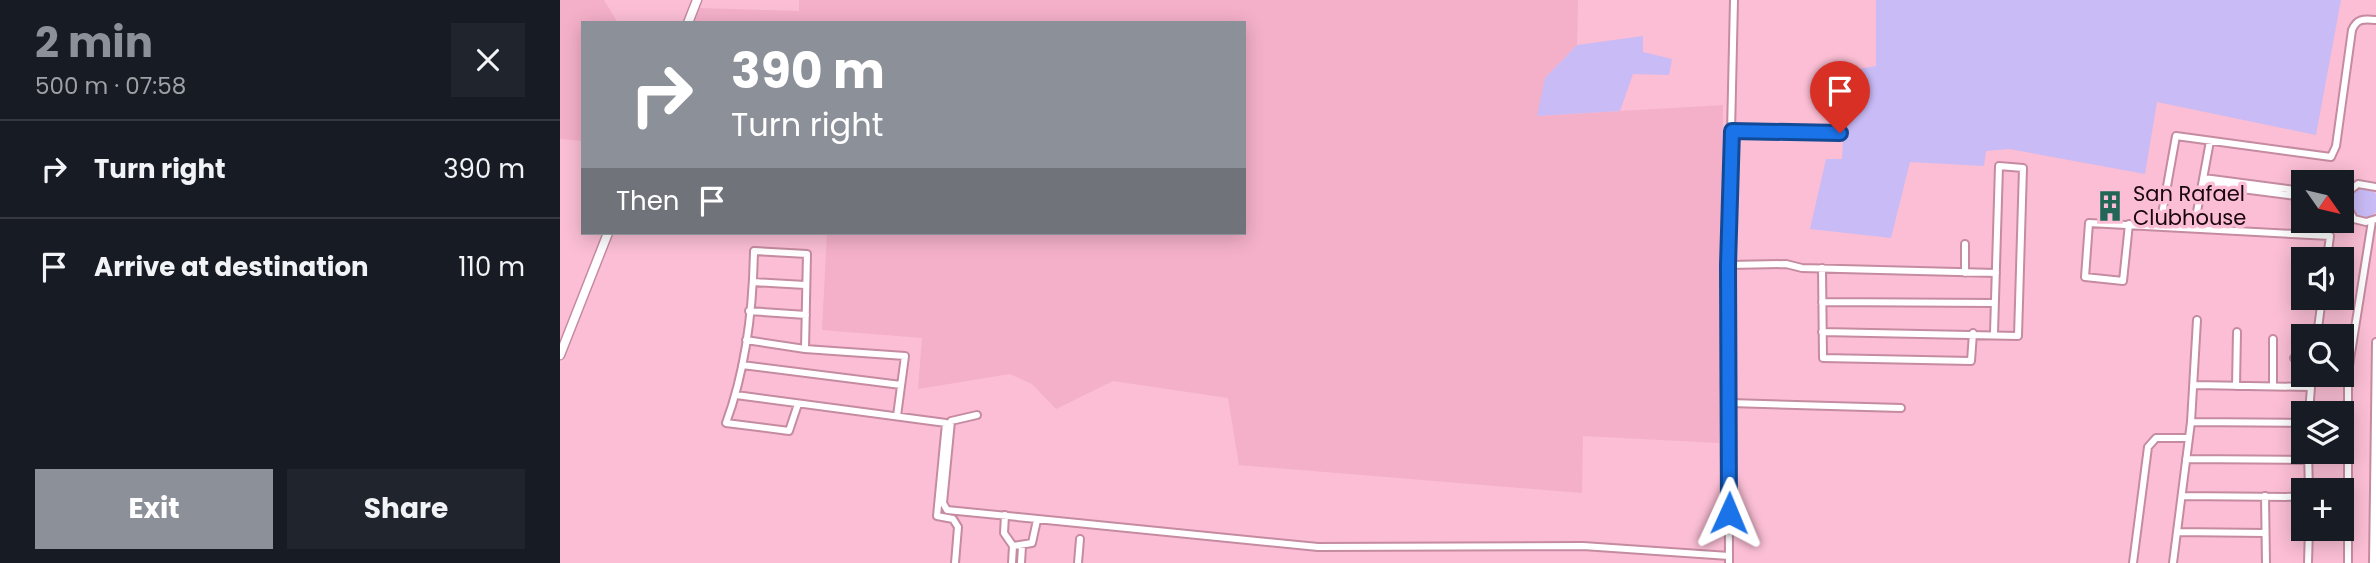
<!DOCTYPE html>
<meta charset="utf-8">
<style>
:root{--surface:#171b24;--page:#20242c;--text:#f1f3f6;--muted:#9ea1a6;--line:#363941;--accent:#8c9099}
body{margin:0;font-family:Poppins,sans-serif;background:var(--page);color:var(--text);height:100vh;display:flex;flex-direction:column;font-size:26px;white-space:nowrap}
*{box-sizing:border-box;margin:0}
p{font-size:23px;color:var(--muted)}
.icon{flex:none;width:38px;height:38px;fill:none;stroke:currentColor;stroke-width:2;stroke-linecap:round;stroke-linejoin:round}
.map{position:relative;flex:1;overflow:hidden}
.sheet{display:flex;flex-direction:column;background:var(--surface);width:560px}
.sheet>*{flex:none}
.top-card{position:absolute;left:21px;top:21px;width:665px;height:214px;border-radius:0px;box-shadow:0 4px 18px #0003;background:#8c9099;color:#fff;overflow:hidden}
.needle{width:46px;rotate:124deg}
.fabs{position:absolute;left:1731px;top:170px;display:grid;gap:14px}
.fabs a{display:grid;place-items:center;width:63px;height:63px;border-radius:0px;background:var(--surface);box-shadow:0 4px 18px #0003;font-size:35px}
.pin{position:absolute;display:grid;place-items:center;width:60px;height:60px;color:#fff;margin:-72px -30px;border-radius:50% 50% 50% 0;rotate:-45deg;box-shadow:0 0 7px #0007}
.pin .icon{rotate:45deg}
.me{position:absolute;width:77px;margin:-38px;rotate:1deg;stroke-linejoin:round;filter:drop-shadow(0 0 5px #0008)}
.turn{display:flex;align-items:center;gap:24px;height:147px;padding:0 35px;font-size:32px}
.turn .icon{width:91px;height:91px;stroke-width:2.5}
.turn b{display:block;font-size:49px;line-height:60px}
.then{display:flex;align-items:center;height:66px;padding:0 35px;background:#0003;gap:14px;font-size:26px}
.round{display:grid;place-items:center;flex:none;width:74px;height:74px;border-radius:0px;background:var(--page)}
.head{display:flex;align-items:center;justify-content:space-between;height:119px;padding:0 35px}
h1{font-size:42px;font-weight:700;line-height:52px;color:var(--accent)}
.primary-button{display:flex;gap:14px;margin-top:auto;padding:14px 35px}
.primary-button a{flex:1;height:80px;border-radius:0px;background:var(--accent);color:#fff;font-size:28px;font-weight:700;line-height:80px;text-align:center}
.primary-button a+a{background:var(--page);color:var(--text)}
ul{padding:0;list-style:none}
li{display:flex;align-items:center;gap:21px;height:98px;padding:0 35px;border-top:2px solid var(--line)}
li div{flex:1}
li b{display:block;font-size:26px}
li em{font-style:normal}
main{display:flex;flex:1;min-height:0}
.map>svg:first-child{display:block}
.built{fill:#f4b0c9}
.green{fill:#c9bbf6}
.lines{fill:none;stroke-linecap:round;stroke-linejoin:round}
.street-casing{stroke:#c58ba0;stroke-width:10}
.secondary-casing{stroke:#c58ba0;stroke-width:11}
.street{stroke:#fff;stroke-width:6}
.secondary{stroke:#fff;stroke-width:8}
.route-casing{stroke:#114b97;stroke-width:18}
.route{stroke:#1a73e8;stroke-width:12}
.labels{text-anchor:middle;stroke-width:7;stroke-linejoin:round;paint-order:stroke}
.poi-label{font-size:21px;fill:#19060e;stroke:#fbbed4;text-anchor:start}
</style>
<main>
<section class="sheet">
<div class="head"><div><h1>2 min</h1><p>500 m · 07:58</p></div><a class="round"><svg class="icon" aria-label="close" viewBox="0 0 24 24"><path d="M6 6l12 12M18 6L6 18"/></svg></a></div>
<ul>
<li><svg class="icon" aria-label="right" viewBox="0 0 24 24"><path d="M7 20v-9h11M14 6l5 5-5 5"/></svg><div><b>Turn right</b></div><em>390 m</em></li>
<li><svg class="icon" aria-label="arrive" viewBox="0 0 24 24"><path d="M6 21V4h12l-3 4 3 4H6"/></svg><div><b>Arrive at destination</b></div><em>110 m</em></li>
</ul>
<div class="primary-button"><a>Exit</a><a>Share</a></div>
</section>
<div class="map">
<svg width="1816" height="563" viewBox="0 0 1816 563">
<rect width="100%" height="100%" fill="#fbbed4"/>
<path class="built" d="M0,0H44L58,23H23V141L0,139Z
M239,0H1018L1017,45L985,78L978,116L1163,105L1159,443L1023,436L1022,493L679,465L668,398L553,381L496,409L472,384L450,374L358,389L362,338L262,330L267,233H684V23H134L140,8L239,11Z"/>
<path class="green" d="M1316,0H1781L1756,135L1597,102L1585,174L1449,149L1426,151L1424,166L1350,162L1331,238L1250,229L1266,159H1282L1287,71L1316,66Z
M1083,36V52L1112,59L1109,75L1073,74L1060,111L977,116L985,78L1017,45Z
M1789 203a15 15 0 1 1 30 0a15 15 0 1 1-30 0Z"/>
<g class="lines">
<defs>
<path id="street" d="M1172,131L1280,133
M1644,178L1743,191
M1643,184L1743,197
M1816,187L1798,184L1789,191L1785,203L1794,219L1806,222L1816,219
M1569,224L1563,281L1525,277L1529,223L1770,236L1767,259
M1600,225L1616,136L1771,157L1776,146L1792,30C1797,18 1804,19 1816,20
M1634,228L1650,141
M1405,244V273
M1168,265L1226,264L1242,268L1436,273
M1262,268L1263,358L1411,361L1413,333
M193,282L245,285
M1262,302L1434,303
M189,311L246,315
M1262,332L1458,336L1463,168L1439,166L1434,333
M1757,336L1762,298
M186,340L245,349L345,356L337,416
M1734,358L1743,361
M182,365L341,385
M1635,385L1749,387
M1676,386L1677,332
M1713,386V339
M176,395L386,423L377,516L393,519L398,527L395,563
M1170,403L1341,408
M238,404L229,431L166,423C186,369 193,308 194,251L247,254L245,349
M1749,413L1752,374
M417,415L391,421L383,503L387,510L758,547L1023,546L1169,556
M1631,422L1743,423
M1748,452L1749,490
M1626,459L1748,460
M1622,496L1743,497
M1705,496L1706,563
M445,515L444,533L453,546L472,543L477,520
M1617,532L1705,533
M452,563L453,546
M461,563L462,546
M518,563L520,539
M1169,563L1168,265L1174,0
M1573,563L1588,447L1596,438H1629
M1613,563L1631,422L1637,320
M1748,563L1749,528
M1788,563V372L1812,221
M1813,563L1816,342"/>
<path id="secondary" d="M128,23L137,0
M0,355L48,233"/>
</defs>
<use href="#street" class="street-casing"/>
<use href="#secondary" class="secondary-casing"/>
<use href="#street" class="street"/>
<use href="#secondary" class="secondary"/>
</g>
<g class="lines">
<defs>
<path id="route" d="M1169,513L1168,265L1172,131L1280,133"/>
</defs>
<use href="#route" class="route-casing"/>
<use href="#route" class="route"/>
</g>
<defs>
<symbol id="building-bare" viewBox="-9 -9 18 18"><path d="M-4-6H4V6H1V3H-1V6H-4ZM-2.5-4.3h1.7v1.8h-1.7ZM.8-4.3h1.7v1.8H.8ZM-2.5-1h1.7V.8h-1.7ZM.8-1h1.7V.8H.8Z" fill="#226657" stroke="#fbbed4" stroke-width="2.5" paint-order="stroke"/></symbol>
</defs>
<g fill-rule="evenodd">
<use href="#building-bare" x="1528" y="184" width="44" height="44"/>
</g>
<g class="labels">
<g class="poi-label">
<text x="1573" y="201">San Rafael<tspan x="1573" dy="24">Clubhouse</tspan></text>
</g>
</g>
</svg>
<div class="fabs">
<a><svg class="needle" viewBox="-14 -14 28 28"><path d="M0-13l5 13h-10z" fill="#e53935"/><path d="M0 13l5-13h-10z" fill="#9ea1a6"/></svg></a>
<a><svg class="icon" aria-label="sound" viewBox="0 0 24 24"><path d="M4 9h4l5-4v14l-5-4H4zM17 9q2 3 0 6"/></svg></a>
<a><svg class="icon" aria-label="search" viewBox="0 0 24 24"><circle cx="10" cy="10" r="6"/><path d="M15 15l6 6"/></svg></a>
<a><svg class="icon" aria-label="layers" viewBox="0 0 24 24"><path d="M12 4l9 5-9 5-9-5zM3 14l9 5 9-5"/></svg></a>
<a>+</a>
</div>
<div class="pin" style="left:1280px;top:133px;background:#d93025"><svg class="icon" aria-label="arrive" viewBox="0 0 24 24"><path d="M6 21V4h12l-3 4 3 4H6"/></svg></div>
<svg class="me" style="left:1169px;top:513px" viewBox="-20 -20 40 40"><path d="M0-17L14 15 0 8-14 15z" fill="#1a73e8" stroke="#fff" stroke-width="4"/></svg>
<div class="top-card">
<div class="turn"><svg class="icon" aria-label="right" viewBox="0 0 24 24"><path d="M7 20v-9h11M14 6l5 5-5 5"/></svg><div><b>390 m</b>Turn right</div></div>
<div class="then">Then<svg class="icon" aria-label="arrive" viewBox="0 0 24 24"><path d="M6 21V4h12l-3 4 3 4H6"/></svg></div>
</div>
</div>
</main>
